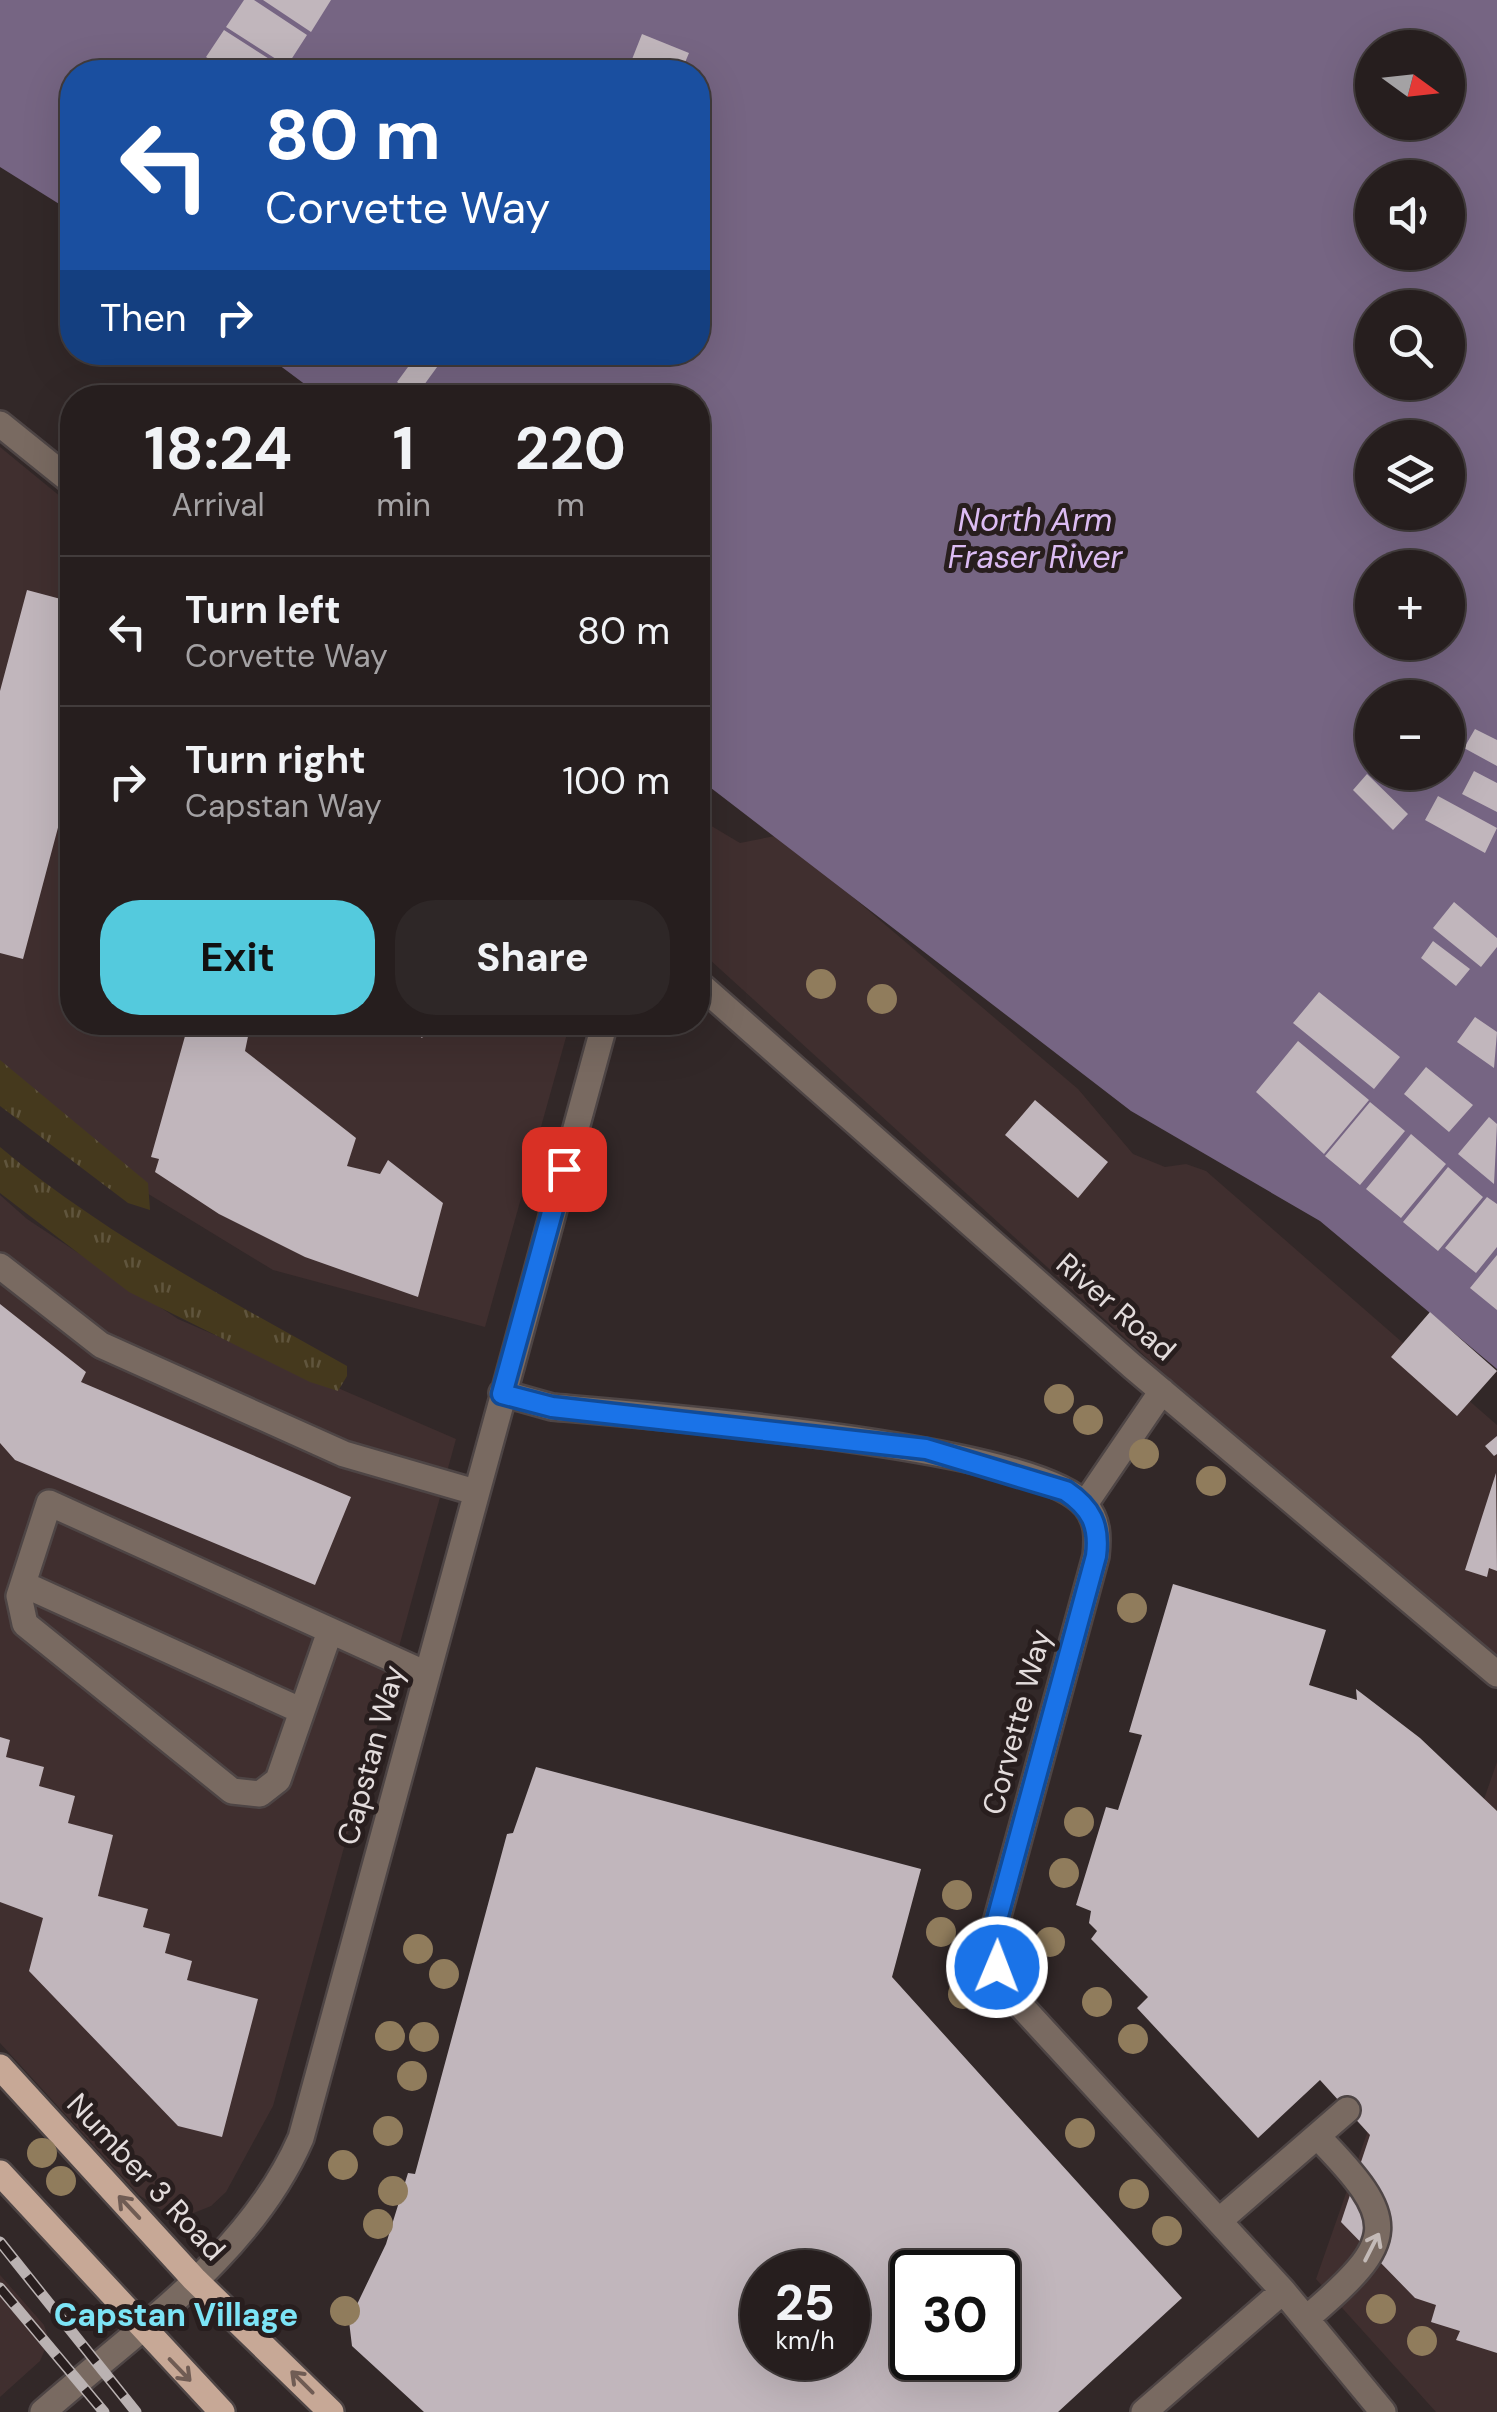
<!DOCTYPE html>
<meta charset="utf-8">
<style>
:root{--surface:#261e1e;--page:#2e2727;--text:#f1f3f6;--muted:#a4a2a4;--line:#423c3c;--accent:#54cadd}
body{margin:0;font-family:"DM Sans",sans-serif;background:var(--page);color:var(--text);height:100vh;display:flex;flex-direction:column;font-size:38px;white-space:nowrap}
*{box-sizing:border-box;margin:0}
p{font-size:32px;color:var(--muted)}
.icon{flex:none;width:55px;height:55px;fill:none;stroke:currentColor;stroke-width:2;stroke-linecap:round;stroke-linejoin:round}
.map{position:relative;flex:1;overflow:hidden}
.sheet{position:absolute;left:60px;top:385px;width:650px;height:650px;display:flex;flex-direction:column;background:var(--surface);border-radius:40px;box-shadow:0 10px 40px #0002,0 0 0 2px var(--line)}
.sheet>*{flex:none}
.hud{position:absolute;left:60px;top:60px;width:650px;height:305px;border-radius:40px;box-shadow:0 10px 40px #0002,0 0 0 2px var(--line);background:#1a4fa0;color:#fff;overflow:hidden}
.needle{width:65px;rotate:105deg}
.buttons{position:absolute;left:1355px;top:30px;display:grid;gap:20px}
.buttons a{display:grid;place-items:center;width:110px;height:110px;border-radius:50%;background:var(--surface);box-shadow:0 10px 40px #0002,0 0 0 2px var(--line);font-size:50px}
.speed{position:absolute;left:740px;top:2250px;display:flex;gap:20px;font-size:50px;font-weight:700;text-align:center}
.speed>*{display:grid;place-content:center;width:130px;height:130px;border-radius:50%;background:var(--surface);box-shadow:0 10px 40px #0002,0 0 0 2px var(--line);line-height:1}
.speed small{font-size:25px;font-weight:400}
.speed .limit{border:5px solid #111;border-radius:15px;background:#fff;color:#111}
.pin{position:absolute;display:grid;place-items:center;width:85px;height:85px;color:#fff;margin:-42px;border-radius:20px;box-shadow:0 5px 15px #0006}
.me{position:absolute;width:110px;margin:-55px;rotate:1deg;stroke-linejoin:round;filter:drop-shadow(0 0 8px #0008)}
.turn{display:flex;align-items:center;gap:35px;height:210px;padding:0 40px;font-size:45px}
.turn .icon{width:130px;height:130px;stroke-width:2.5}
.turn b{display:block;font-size:70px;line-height:85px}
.then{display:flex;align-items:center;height:95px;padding:0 40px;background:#0003;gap:20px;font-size:38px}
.eta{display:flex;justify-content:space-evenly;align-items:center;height:170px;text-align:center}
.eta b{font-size:60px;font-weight:700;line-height:70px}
.action{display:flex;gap:20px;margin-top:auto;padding:20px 40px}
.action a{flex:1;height:115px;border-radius:40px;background:var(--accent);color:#111;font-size:40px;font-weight:700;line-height:115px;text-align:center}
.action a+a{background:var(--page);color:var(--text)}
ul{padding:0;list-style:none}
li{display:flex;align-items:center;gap:30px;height:150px;padding:0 40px;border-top:2px solid var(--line)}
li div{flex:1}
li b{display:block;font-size:38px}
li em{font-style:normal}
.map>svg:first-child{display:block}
.built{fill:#402f2f}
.grass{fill:url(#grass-tufts)}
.water{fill:#766583;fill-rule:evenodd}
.building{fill:#c1b6bc;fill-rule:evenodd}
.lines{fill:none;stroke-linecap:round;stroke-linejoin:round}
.minor-casing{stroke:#4e4545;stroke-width:30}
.major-casing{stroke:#4e4545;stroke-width:30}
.minor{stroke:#796a61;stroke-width:25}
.major{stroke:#c7a896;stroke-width:25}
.rail-casing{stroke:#bab2b2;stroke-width:11}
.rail{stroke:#281e1e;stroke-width:8;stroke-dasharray:22;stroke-linecap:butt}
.tree{fill:#907c5c}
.oneway{stroke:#705c54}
.oneway2{stroke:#c3bab7}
.route-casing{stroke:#114b97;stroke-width:25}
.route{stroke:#1a73e8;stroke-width:18}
.labels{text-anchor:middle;stroke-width:10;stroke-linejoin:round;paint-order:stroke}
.street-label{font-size:30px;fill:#e3dcdc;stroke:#281e1e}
.water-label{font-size:32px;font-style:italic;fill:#dcbcf3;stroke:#281e1e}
.neighbourhood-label{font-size:32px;font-weight:bold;fill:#7ce4f6;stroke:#281e1e}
</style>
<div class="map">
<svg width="1497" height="2412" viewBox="0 0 1497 2412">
<defs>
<pattern id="grass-tufts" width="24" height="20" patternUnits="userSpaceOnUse" patternTransform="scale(2.5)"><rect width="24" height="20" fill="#45391d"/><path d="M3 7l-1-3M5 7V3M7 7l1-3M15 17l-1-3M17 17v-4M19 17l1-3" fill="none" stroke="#60553d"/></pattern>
</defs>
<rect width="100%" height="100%" fill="#322828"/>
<path class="built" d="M0,447L72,506V1022L570,1023L485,1327L273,1270L96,1162L0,1073Z
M698,818L740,843L780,835L1078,1089L1133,1154L1165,1167L1186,1164L1206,1171L1497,1425V1657L1169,1378L698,949Z
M0,1195L27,1219L178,1319L456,1439L273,2106L226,2192L211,2206L186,2216L166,2213L139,2195L0,2043Z
M1497,1762V2412H1436L1316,2279Z
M0,2275L44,2325L49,2340L40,2361L0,2397Z"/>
<path class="grass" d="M0,1060L148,1183L150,1210L128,1203L0,1106Z
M0,1147C105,1235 228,1299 347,1366V1376L338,1391L310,1382L129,1292L0,1193Z"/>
<path class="water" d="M0,0H1497V1369L1320,1221L1131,1111L698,778V398L322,397L263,353L698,352V72H72V212L0,167ZM1372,48H1448V122H1372ZM1372,178H1448V252H1372ZM1372,308H1448V382H1372ZM1372,438H1448V512H1372ZM1372,568H1448V642H1372ZM1372,698H1448V772H1372Z"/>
<path class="building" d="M244,0H254L307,35L287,66L226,27Z
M263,0H331L311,32Z
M224,30L285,69L283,72H229L206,57Z
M642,34L689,53L681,72H627Z
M419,352H448L416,396L397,382Z
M27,590L72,602V775L23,959L0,953V691Z
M1475,729L1497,740V766L1464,748Z
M1474,771L1497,783V812L1462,794Z
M1367,774L1408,814L1393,830L1353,790Z
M1438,796L1497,828L1485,853L1425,820Z
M1454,902L1497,938V947L1481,967L1433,928Z
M1433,941L1470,969L1456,986L1421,958Z
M1319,992L1400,1057L1374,1089L1293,1023Z
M1475,1017L1497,1032L1494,1068L1457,1042Z
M189,1022H251L245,1051L356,1138L347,1166L380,1174L388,1160L443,1203L418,1297L305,1257L219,1214L155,1172L159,1159L151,1157Z
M402,1022H434L422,1038Z
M1298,1041L1369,1100L1324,1154L1256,1092Z
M1426,1067L1473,1105L1449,1132L1404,1094Z
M1035,1100L1108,1162L1078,1198L1005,1135Z
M1370,1102L1405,1131L1360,1185L1325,1156Z
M1489,1117L1497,1124L1494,1184L1458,1154Z
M1411,1134L1446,1164L1401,1218L1366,1189Z
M1448,1167L1483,1197L1438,1251L1403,1222Z
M1487,1197L1497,1204V1247L1476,1273L1445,1248Z
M1497,1255V1310L1470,1288Z
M0,1304L86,1372L81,1382L351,1497L315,1585L15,1460L0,1443Z
M1430,1312L1497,1371L1457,1416L1391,1357Z
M1497,1436V1454L1494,1456L1485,1446Z
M1496,1473L1497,1571L1489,1568L1487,1577L1465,1570Z
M1173,1584L1326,1630L1309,1685L1357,1700L1356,1689L1420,1738L1497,1811V2353L1456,2340L1460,2331L1431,2322L1436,2305L1415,2298L1341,2222L1370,2135L1320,2080L1258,2138L1137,2008L1148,1997L1091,1939L1097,1931L1089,1923L1091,1911L1076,1905L1106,1807L1118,1810L1142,1735L1129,1732Z
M0,1737L10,1740L6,1757L44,1767L39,1786L75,1796L68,1823L113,1835L98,1896L148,1909L143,1927L170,1934L165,1953L192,1961L187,1980L258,1999L222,2137L178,2126L29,1971L43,1918L0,1902Z
M536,1767L921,1869L892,1977L1182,2298L1058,2412H424L352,2346L349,2321L386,2244L408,2173L415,2174L507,1834L513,1833ZM762,2272H848V2358H762ZM912,2272H998V2358H912Z"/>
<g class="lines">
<defs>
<path id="minor" d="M0,424L72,482
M698,983L1132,1366L1497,1674
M0,1266L101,1345L344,1454L475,1492
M502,1393L552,1407C643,1415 1036,1445 1086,1506C1098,1521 1098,1537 1096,1556L996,1923L997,1967L1012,1996L1283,2291L1383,2412
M1085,1504L1162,1391
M23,1584L302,1711
M330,1631L278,1780L260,1794L232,1791L25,1624L19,1596L49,1503L426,1674
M1219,2221L1347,2110
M1307,2318C1399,2240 1400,2221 1317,2136
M43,2412C136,2330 250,2255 301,2138L605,1022
M1144,2412L1283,2291"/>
<path id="major" d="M0,2067L194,2279L331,2412
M0,2173L222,2412"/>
</defs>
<use href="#minor" class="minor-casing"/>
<use href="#major" class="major-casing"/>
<use href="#minor" class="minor"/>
<use href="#major" class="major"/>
<defs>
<path id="rail" d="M0,2242L136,2412
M0,2288L104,2412"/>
</defs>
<use href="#rail" class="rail-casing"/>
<use href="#rail" class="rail"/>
</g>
<g class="tree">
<circle cx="821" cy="984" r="15"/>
<circle cx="882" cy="999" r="15"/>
<circle cx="1059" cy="1399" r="15"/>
<circle cx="1088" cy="1420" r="15"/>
<circle cx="1144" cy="1454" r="15"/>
<circle cx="1211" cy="1481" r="15"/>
<circle cx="1132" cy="1608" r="15"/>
<circle cx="1079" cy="1822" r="15"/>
<circle cx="1064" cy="1873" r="15"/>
<circle cx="957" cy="1895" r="15"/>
<circle cx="941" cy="1932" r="15"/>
<circle cx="1050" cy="1942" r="15"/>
<circle cx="418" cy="1949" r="15"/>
<circle cx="444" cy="1974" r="15"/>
<circle cx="963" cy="1994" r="15"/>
<circle cx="1097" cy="2002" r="15"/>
<circle cx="390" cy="2036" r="15"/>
<circle cx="424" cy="2037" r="15"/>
<circle cx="1133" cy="2039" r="15"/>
<circle cx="412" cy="2076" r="15"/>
<circle cx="388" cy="2131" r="15"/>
<circle cx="1080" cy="2133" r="15"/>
<circle cx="42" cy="2153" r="15"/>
<circle cx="343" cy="2165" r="15"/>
<circle cx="61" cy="2181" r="15"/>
<circle cx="393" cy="2191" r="15"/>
<circle cx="1134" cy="2194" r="15"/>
<circle cx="378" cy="2224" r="15"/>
<circle cx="1167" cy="2231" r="15"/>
<circle cx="1381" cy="2309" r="15"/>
<circle cx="345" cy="2311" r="15"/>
<circle cx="1422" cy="2341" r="15"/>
</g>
<defs><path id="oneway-shaft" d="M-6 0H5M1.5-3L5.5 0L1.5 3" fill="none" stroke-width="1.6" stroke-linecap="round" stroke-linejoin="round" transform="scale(2.5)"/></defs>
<g class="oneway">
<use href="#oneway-shaft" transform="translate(129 2207) rotate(-133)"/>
<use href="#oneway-shaft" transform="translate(180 2370) rotate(46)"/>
<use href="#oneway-shaft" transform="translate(302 2382) rotate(-135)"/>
</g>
<use class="oneway2" href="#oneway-shaft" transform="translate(1372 2247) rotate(-63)"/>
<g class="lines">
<defs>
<path id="route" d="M564,1169L502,1394L552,1407L926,1449L1066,1491C1091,1508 1100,1525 1096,1556L996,1923L997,1967"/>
</defs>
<use href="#route" class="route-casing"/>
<use href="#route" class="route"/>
</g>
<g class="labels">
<g class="street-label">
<text transform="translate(1116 1307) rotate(41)" y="10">River Road</text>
<text transform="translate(1017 1722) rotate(-75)" y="10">Corvette Way</text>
<text transform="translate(371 1755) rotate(-75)" y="10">Capstan Way</text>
<text transform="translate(146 2177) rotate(47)" y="10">Number 3 Road</text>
</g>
<g class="water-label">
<text x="1035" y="531">North Arm<tspan x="1035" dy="37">Fraser River</tspan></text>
</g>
<g class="neighbourhood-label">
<text x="176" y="2326">Capstan Village</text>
</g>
</g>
</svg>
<div class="buttons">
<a><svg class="needle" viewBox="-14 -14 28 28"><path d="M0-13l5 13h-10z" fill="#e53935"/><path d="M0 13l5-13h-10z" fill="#a4a2a4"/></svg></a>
<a><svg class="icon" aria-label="sound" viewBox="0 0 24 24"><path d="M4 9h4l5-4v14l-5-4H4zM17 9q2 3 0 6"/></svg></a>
<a><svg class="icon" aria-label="search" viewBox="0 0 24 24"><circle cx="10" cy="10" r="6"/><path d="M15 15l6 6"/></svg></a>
<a><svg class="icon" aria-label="layers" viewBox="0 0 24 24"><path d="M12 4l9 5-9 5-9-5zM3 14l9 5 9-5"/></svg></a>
<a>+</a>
<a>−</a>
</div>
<div class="speed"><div>25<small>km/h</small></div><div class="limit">30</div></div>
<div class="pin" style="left:564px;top:1169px;background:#d93025"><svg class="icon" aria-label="arrive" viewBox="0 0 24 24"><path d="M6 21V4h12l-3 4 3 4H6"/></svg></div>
<svg class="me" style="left:997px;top:1967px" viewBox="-20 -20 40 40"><circle r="17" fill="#1a73e8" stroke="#fff" stroke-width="3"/><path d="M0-11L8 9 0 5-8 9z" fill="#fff"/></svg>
<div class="hud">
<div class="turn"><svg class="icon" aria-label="left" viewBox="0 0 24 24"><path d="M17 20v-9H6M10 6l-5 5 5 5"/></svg><div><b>80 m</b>Corvette Way</div></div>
<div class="then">Then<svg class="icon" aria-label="right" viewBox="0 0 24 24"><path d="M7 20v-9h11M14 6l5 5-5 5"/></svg></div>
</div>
<section class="sheet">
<div class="eta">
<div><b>18:24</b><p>Arrival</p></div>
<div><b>1</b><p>min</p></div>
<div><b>220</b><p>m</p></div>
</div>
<ul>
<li><svg class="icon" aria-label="left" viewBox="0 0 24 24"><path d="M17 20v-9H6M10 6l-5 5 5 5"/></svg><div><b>Turn left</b><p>Corvette Way</p></div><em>80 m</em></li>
<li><svg class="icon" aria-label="right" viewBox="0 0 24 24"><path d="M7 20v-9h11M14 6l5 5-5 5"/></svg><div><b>Turn right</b><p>Capstan Way</p></div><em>100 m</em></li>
</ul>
<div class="action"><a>Exit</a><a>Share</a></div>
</section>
</div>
